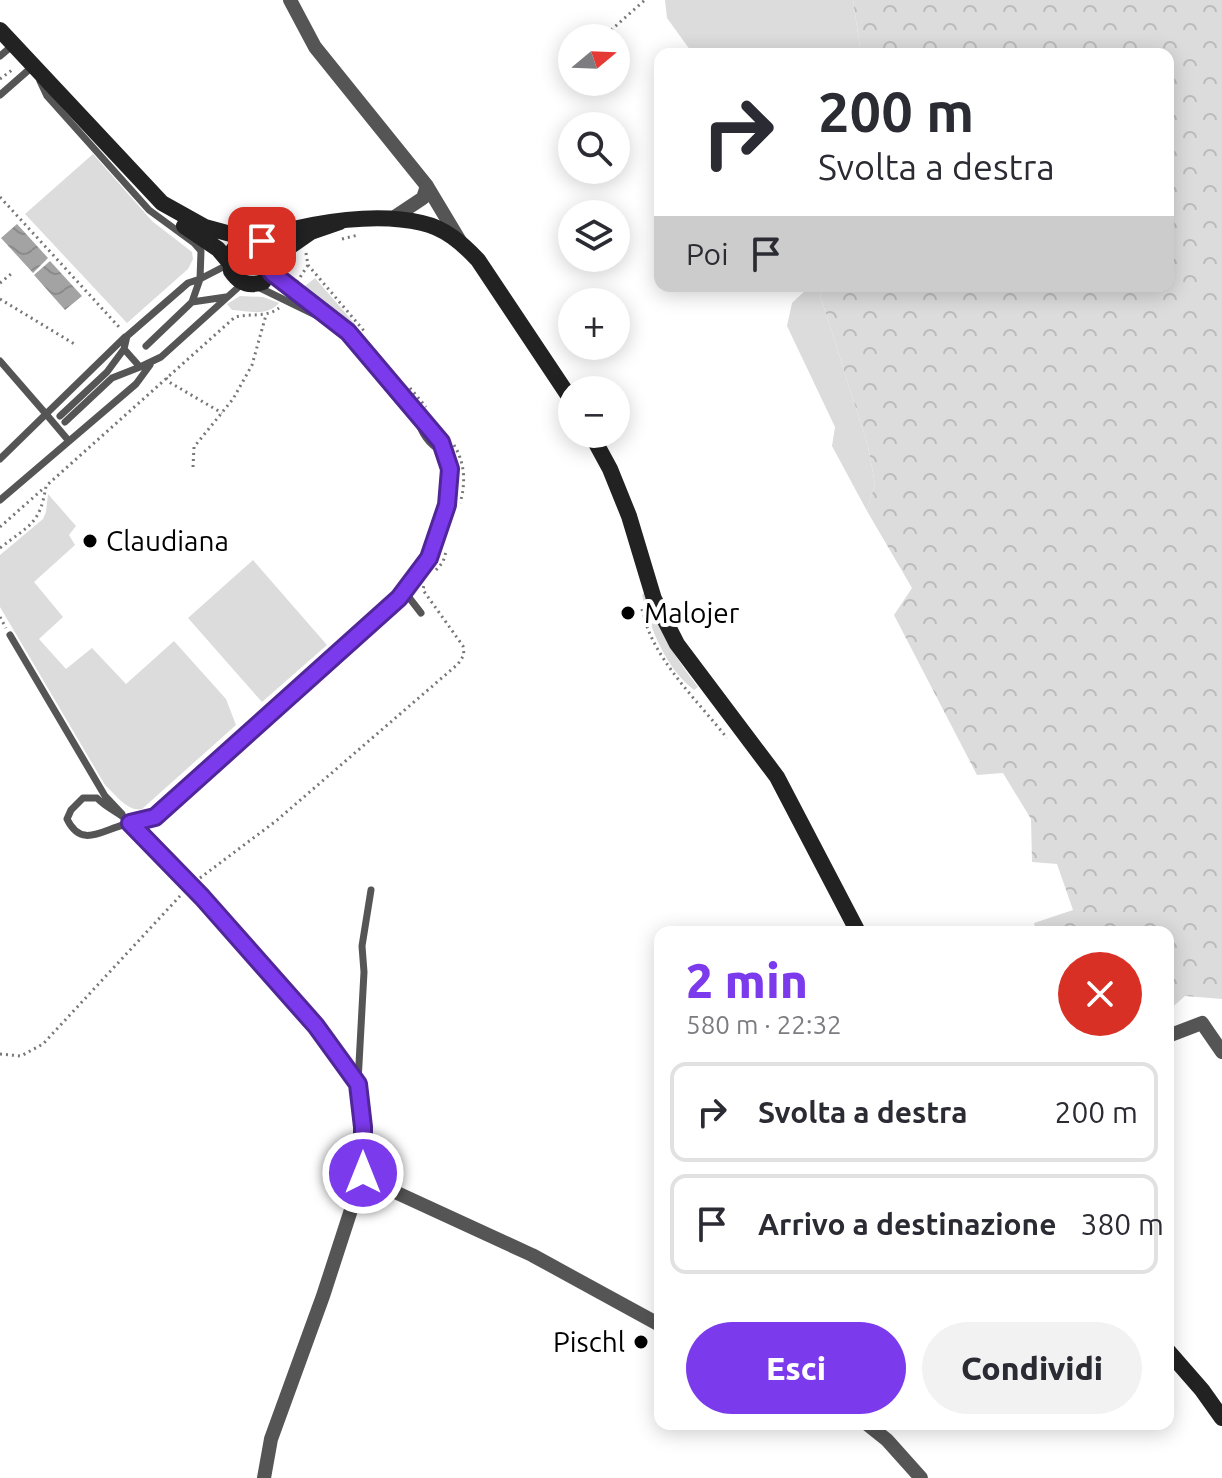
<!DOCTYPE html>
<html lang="it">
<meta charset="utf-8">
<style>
:root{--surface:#fff;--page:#f2f2f3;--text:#2b2b33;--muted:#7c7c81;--line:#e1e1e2;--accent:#7c3aed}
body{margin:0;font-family:Ubuntu,sans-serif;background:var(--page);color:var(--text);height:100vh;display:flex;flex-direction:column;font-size:30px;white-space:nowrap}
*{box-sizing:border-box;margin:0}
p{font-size:26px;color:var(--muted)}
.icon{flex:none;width:44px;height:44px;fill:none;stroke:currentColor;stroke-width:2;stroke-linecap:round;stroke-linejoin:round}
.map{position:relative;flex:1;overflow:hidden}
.details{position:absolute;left:654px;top:926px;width:520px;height:504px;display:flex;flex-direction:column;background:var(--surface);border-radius:16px;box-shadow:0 4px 20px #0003}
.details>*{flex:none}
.guide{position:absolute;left:654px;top:48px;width:520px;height:244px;border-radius:16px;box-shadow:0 4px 20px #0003;background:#fff;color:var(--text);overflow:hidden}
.needle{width:52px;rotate:71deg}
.fabs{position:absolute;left:558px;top:24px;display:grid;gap:16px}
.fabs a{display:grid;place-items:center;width:72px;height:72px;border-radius:50%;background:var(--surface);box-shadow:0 4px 20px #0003;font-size:40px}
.pin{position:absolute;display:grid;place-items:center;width:68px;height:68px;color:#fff;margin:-34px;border-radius:16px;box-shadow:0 4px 12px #0006}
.me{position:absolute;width:88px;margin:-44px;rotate:0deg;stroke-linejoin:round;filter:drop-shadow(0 0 6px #0008)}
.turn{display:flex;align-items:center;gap:28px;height:168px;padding:0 32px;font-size:36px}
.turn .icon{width:104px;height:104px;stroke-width:2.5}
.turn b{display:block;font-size:56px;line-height:68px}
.then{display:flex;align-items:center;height:76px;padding:0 32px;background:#0003;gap:16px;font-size:30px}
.round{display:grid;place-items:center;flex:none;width:84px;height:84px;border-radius:42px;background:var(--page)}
.headline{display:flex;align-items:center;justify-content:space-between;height:136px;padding:0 32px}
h1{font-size:48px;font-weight:800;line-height:60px;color:var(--accent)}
.cta{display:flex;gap:16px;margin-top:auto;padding:16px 32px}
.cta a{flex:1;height:92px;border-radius:48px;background:var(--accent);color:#fff;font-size:32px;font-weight:800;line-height:92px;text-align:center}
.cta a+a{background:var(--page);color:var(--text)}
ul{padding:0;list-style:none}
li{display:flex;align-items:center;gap:24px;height:100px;margin:0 16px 12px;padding:0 16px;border:4px solid var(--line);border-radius:16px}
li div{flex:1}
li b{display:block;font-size:30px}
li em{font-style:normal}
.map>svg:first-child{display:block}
.grass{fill:#dcdcdc}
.forest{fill:url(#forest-crowns)}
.water{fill:url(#water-waves)}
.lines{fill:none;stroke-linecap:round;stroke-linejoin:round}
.path{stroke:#777;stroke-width:3;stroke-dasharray:2 4;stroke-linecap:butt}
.service{stroke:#555;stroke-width:7}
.minor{stroke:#555;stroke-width:14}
.secondary{stroke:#222;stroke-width:16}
.route-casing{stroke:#51269a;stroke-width:20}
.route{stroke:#7c3aed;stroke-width:14}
.poi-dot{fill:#000;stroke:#fff;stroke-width:3}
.labels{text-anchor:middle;stroke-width:8;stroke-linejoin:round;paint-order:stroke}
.poi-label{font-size:28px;fill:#000;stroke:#fff;text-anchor:start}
</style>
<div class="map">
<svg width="1222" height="1478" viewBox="0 0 1222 1478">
<defs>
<pattern id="forest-crowns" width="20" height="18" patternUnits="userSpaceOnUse" patternTransform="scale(2)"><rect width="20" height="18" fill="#dcdcdc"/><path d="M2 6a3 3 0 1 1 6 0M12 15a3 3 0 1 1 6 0" fill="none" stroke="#bbb"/></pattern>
<pattern id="water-waves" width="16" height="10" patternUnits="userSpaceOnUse" patternTransform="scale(2)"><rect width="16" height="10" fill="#a3a3a3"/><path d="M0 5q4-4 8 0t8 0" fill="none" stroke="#8b8b8b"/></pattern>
</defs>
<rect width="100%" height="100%" fill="#fff"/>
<path class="grass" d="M665,0H853L861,54H693L667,18Z
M93,154L152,221L192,252L193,259L188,269L127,323L25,214Z
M236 261a16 16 0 1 1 32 0a16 16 0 1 1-32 0Z
M315,278L355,324L352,326L301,289Z
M810,286H827L820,295L868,446L875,484L867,511L832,446L835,427L787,326L792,303Z
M240,296L263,297L279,303C267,317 248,311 232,310L227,304Z
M48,494L76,526L69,535L75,545L34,582L63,617L39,639L66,669L92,648L126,684L174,641L226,699L236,725L142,809C127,812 115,794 105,785L0,607V555L43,519L46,512Z
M253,560L327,645L262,702L188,618Z
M646,591C656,628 675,657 698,687L694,690C665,667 651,630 642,595Z"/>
<path class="forest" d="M853,0H1222V999L1185,996L1168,1011V932H1037L1034,923L1073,910L1057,864L1032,862L1031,819L1003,773L977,775L894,615L912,588L867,511L875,484L868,446L820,295L827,286H1168V54H861Z"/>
<path class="water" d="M17,224L48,258L33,273L1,238Z
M50,261L82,296L65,310L34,275Z"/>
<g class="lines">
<path class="path" d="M602,38L645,0
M0,79L12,70
M582,82L583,90
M0,197L119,327
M342,239L358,235
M306,253L308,265L365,332
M297,282L308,265
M0,283L11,274
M0,299L76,345
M166,378L169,382L222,413
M410,388L426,407
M565,415L572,426
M454,445C465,463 466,483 460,503
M193,467L194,447L233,399L252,365L266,315
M0,527L45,487
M0,548C29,525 40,525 46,486L235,317C251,313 266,318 279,308
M436,570L443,562L446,552
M642,609C651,657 697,700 727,738
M0,617L6,628
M200,878L276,821L458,664L464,655L463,646L423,590L424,585
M0,1054L21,1056L43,1044L180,896"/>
<path class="service" d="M0,56L13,45
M40,81L47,96L149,210L194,243L201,251L200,279L188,283L127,336L124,349L140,367L161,357L243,283
M0,95L32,67
M258,287L330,322
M192,302L200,279L229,264
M146,346L192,302L226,297
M0,361L46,414L0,459
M60,416L107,372L124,349
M416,416C421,432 428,445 443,452
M65,422L112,378L140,367
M68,440L46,414L125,337
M0,500L136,384L150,365
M404,591L421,613
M10,635L105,796L122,814
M185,880L130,823C121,813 107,809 97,798H83L71,810L67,819C81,848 101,831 123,825C134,822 144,821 155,817L399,598C409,585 421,573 429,559C448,525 457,476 440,441C433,426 418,418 408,405C389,379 370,350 345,330C322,311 292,293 272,273
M358,1082L364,972L362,946L371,890"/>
<path class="minor" d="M290,0L315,47L427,186L460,241
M393,218L423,198L427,186
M185,880L316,1026L358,1084L363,1127V1173L323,1296L271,1439L264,1478
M1168,1036L1202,1023L1222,1052
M363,1173L395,1192L532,1255L660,1325
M867,1424L887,1440L921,1478"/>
<path class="secondary" d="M0,30L162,203L205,227L249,239
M340,222L311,232L288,248L263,282C249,287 239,283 231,271L230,255L237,244C248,237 260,237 273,234C317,222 376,212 422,223C445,228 462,243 478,260L572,401
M184,226L218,249L229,262
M591,434L610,469L629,516L654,599L677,644L777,777L858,932
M1168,1351L1202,1390L1222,1418"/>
</g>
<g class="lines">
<defs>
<path id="route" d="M262,241C273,249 277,260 272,273L348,332L441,442L450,469L447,505L429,558L399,598L155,817L130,823L202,897L316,1026L358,1084L363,1127V1173"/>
</defs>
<use href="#route" class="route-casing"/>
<use href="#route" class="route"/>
</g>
<g class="poi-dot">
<circle cx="90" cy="541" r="8"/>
<circle cx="628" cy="613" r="8"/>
<circle cx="641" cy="1342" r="8"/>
</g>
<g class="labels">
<g class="poi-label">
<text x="106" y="551">Claudiana</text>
<text x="644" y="623">Malojer</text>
<text x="625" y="1352" text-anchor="end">Pischl</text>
</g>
</g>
</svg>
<div class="fabs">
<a><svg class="needle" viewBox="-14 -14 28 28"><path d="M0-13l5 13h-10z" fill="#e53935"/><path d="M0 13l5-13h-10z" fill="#7c7c81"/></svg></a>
<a><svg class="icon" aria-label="search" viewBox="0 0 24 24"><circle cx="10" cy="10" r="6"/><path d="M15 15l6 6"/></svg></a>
<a><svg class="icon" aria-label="layers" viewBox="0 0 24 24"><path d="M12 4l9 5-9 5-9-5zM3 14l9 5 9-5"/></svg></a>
<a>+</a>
<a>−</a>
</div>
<div class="pin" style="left:262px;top:241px;background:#d93025"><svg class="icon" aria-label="arrive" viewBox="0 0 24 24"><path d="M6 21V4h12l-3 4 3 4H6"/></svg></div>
<svg class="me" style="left:363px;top:1173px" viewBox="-20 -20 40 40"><circle r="17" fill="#7c3aed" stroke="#fff" stroke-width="3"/><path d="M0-11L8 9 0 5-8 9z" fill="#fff"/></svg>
<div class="guide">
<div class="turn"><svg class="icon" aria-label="right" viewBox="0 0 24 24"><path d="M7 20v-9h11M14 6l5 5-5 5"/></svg><div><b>200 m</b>Svolta a destra</div></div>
<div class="then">Poi<svg class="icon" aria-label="arrive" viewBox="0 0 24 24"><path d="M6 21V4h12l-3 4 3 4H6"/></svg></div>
</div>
<section class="details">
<div class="headline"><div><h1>2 min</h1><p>580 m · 22:32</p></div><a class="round" style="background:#d93025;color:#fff"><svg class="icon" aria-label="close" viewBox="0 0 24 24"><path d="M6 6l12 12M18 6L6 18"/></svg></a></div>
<ul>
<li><svg class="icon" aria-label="right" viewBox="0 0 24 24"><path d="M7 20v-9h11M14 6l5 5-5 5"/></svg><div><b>Svolta a destra</b></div><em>200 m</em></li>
<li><svg class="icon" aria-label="arrive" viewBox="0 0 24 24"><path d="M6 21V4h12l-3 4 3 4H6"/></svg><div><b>Arrivo a destinazione</b></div><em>380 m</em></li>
</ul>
<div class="cta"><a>Esci</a><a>Condividi</a></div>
</section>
</div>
